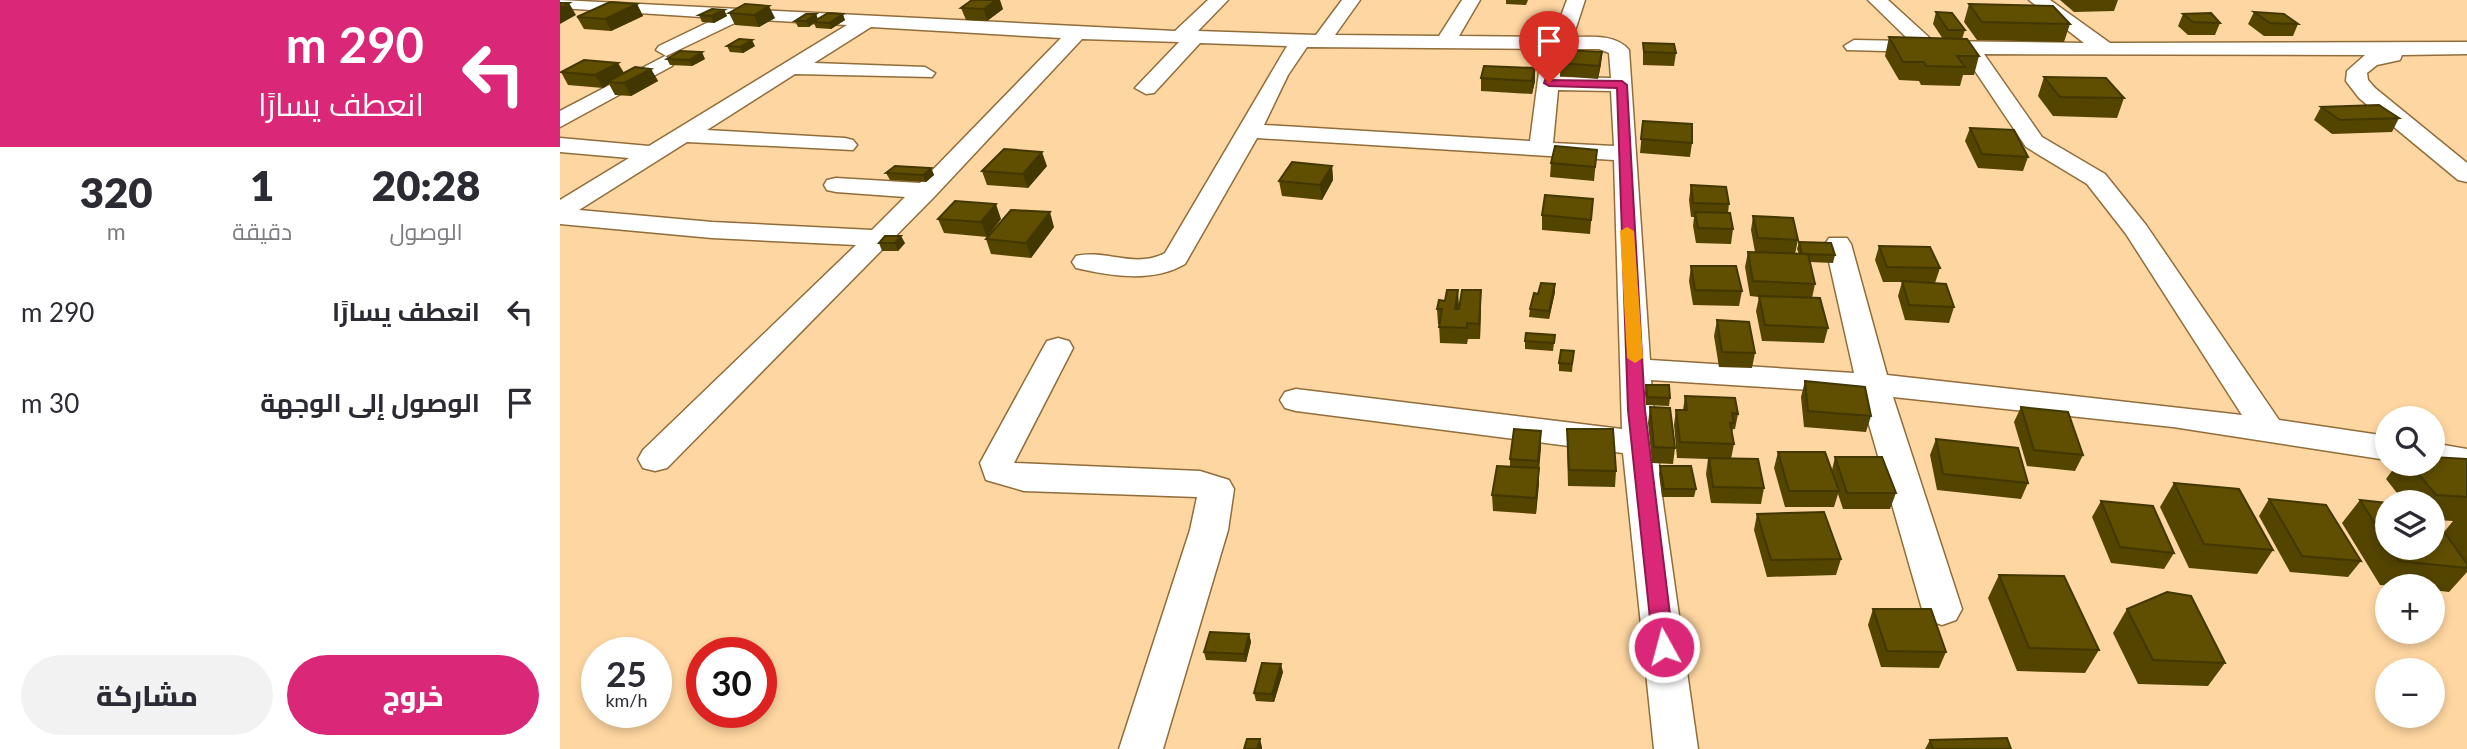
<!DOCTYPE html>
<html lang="ar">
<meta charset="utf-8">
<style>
:root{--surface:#fff;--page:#f2f2f3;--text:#2b2b33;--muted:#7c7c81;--accent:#db2777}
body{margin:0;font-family:Lato,Cairo,sans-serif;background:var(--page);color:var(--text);direction:rtl;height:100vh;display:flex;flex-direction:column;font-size:26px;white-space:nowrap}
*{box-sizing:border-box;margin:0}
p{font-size:23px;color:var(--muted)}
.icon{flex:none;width:38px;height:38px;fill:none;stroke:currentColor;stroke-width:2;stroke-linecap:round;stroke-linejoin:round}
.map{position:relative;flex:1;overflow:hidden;direction:ltr}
.drawer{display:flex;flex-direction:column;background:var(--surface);width:560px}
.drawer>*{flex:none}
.top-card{background:#db2777;color:#fff;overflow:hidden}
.buttons{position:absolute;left:1815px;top:406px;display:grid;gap:14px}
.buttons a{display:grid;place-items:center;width:70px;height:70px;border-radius:50%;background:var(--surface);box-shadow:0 4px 10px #0003;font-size:35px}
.speed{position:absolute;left:21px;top:637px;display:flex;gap:14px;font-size:35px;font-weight:700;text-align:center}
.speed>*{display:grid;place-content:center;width:91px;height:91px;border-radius:50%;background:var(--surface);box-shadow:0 4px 10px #0003;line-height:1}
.speed small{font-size:18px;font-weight:400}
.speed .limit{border:10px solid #d22;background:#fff;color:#111}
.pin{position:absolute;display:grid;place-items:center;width:60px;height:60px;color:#fff;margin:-72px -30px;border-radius:50% 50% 50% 0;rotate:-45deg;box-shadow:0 0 7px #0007}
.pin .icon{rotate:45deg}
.me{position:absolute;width:77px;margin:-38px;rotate:353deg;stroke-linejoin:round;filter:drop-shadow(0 0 5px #0008)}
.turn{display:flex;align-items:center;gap:24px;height:147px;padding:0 21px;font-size:32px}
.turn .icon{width:91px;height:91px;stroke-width:2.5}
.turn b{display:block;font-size:49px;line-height:60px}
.eta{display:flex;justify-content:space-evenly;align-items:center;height:119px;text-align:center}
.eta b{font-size:42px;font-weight:800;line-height:49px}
.primary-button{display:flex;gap:14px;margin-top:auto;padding:14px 21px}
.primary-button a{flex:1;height:80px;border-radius:42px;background:var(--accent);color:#fff;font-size:28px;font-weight:800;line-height:80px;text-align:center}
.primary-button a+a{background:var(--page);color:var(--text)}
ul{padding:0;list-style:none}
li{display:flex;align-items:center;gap:21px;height:91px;padding:0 21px}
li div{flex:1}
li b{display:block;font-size:26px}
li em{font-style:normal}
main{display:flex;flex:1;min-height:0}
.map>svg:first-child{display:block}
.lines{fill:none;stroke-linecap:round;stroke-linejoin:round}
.minor-casing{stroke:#906d3a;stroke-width:3}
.minor{fill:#fff;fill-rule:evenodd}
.wall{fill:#534400;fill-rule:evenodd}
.shaded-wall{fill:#433700}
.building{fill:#604f00;stroke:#433700;stroke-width:2}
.route{fill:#db2777;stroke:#8e194d;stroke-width:2}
.slow{fill:#f59e0b}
</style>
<main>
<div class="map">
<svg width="1907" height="749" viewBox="0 0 1907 749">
<rect width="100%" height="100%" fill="#fed6a1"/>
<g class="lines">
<defs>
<path id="minor" d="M0,0L615,31L648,0H668L638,31L756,35L782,0H800L775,35L879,36L902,0H920L899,36L993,37L1007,0H1025L1013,37C1031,37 1056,34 1069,50L1090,360L1294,373L1265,244L1269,238H1287L1291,244L1327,375L1682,415L1566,234L1527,184L1466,147L1403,53L1287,50L1284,46L1294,40L1350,41L1308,0H1328L1373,41L1524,43L1469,0H1490L1550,43L1907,42V54L1842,55L1840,60L1817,65L1807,73L1808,80L1815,88L1907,163V182L1898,180L1799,98L1786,81L1787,71L1805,55L1424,54L1482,137L1545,174L1586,225L1719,420L1827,436V460L1613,427L1333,397L1402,609L1396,620L1382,625L1368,620L1362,609L1300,393L1091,380L1102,496L1138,749H1094L1063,453L736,411L725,408L720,400L725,392L736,389L1062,429L1054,160L697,138L625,264C593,283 551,276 516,268L512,262L516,256C546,249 576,269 605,253L727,46L640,43L594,93L586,94L575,88L619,42L522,39L375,196L107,468L95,471L83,468L78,459L83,450L296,245L152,238L0,224V200L69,158L0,152V138L89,146L287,25L183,19L106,56L96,50L99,46L157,18L0,8ZM311,27L501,38L360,183L276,178L267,180L264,185L267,190L276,192L345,197L312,230L152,222L19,210L127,142L293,150L297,145L293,140L285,138L147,130L235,74L372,77L375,73L365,67L254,63ZM747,47L982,49L970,141L704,125L728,75ZM1002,49H1039L1049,53L1051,78L1000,77ZM998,90L1051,91L1054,146L993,143Z
M105,56L115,62L112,66L0,127V111Z
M498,338L509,341L513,348L454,463L640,471L669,480L674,489L668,530L603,749H559L630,530L637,497L464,491L426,480L420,463L483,348L487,341Z
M1872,443L1907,449V473L1861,464H1872Z"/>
</defs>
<use href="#minor" class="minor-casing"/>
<use href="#minor" class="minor"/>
</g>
<path class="wall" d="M946,0H968L966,5L946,4Z
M1500,0H1558L1554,11L1514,12Z
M77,4L83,16L51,31L24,29L17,17Z
M185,4L215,18L199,27L175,25L169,13Z
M1409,4L1510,24L1504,42L1417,40L1404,22Z
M401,8L443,9L427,21L406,20Z
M164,10L167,16L154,23L142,22L139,15Z
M1376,12L1405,30L1402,39L1419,56L1414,75H1403L1400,86L1361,85L1359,81L1339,80L1325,56L1329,37L1383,39L1373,24Z
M1694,12L1738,24L1733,36H1704L1688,24Z
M256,14L258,19L285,20L271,29L256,28L254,23L249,27H238L235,21Z
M1623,14L1660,23L1655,35H1628L1618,26Z
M1083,43L1116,53L1114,66L1083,65Z
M167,46H195L183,53L170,52Z
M1042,52L1041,64L1038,79L1000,76L1001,63Z
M107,59H145L132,66L110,65Z
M975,68V81L972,94L921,91V78Z
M91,69L98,81L71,96L55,95L49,84L43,88L8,85L1,72L64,73Z
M1484,77L1564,98L1557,118L1493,116L1478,96Z
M1761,107L1839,118L1832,132L1772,134L1754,120Z
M1083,121L1132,143L1130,157L1080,153Z
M1410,128L1468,157L1463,171L1418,168L1405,141Z
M1037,150L1034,181L990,177L991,163Z
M487,166L468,188L427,185L422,171Z
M772,166L773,180L762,200L722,196L719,181Z
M371,168L374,175L366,182L330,180L326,173Z
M1131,185L1169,204L1168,213L1173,229L1171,244L1136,243L1133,226L1134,217H1131L1129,200Z
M1033,199L1030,234L982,230V215Z
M1193,216L1238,240L1235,254H1239L1237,249L1239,242L1275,255L1273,263L1250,262L1255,284L1252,298L1268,328L1264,343L1202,341L1196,311L1199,297L1190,296L1185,267L1188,252H1195L1191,230Z
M378,219H441L427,237L384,233Z
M494,227L471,258L431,254L426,239Z
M319,243H345L338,251H322Z
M1319,246L1380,268L1375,283L1394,307L1389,323L1345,320L1338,296L1342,282H1323L1315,260Z
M1131,266L1182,291L1179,306L1133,305L1129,281Z
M898,290V309L921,305L920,339H908L907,344L880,343L879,324H878L877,309L885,301Z
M995,292L989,319L969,317L970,309Z
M1157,320L1195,353L1192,368L1159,367L1154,336Z
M995,335L993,351L965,349V341Z
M1014,351L1012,372L999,371V363Z
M1245,381L1311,416L1306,432L1244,427L1241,397Z
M1086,385L1110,398L1109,406L1086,405L1085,393Z
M1125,396L1178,414L1175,429H1173L1172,433L1174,444L1171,459L1204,488L1201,504L1151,503L1146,474L1148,459L1117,458L1114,425L1116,410H1123Z
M1090,407L1115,448L1113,464L1092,463L1088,423Z
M1461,407L1523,455L1515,471L1467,466L1454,422Z
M1007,429L1056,471L1055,487L1008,486L1007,445Z
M1376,439L1468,483L1461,499L1377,490L1370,455Z
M981,447L976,514L933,511L932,495L950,466V459Z
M1218,452L1272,470L1275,457L1336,493L1330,509H1283L1278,494L1274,507H1225L1214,468Z
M1907,459V572L1889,592L1872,590V586H1833L1820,585L1782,523L1800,500L1827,503V548H1872V502H1844L1826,479L1837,464H1872ZM1876,520L1893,521L1884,532Z
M1100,466L1136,489L1134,497H1102L1099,474Z
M1614,483L1713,550L1697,574L1629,568L1600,507Z
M1709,499L1801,561L1788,577L1730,572L1699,516Z
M1541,501L1614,553L1604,569L1551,563L1532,517Z
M1197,514L1281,559L1276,575L1207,577L1194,530Z
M1439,575L1539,650L1525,673L1457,671L1428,598Z
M1313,609L1386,652L1379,668L1321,667L1308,625Z
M1567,609L1665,663L1648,686L1578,684L1553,633Z
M689,634L691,642L686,662L646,660L644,652Z
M723,672L714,702L696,701L694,693Z
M1370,740L1451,749H1365Z"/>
<path class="shaded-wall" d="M436,0H440L443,9L427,21L424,9Z
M9,3L16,15L0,24V8Z
M77,4L83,16L51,31L45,19Z
M209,6L215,18L199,27L194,15Z
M164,10L167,16L154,23L151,16Z
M256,14L258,20L253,22L254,23L249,27L246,21Z
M283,14L285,20L271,29L269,23Z
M192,40L195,46L183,53L180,47Z
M142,52L145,59L132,66L129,60Z
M1042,52L1041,64L1038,79L1039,66Z
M58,63L66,76L47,82L49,84L43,88L35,75Z
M975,68V81L972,94V81Z
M91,69L98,81L71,96L64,83Z
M482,152L487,166L468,188L463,174Z
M772,166L773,180L762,200L760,185Z
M371,168L374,175L366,182L363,175Z
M436,204L441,219L427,237L421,222Z
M490,212L494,227L471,258L466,243Z
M341,236L345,243L338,251L335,243Z
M995,284V292L989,319V311Z
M898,290L899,306L895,325V309Z
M921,290V305L920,339L919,324Z
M981,431V447L977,477L978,461Z
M979,468V485L976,514V498Z
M689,634L691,642L686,662L684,654Z
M721,664L723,672L714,702L712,694Z
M700,739L702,747V749H697Z"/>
<path class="building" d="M412,0H436L424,9L401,8Z
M50,2L77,4L45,19L17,17Z
M0,3H9L0,8Z
M185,4L209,6L194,15L169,13Z
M1409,4L1493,6L1510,24L1422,22Z
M152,9L164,10L151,16L139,15Z
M1376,12L1392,13L1405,30H1388Z
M1694,12L1724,14L1738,24L1710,23Z
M268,13L283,14L269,23L253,22Z
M1651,13L1660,23L1633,22L1623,14Z
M246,14H256L246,21H235Z
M1329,37L1407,39L1419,56H1397L1405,67L1366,66L1364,62H1343Z
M179,39L192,40L180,47L167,46Z
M1083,43L1114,44L1116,53L1084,52Z
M1003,50L1042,52L1039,66L1001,63Z
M120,51L142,52L129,60L107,59Z
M24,60L58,63L35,75L1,72Z
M924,66L975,68L972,81L921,78Z
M75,67L91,69L64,83L47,82Z
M1484,77L1546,78L1564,98L1500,97Z
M1819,105L1839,118L1780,120L1761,107Z
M1083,121L1132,124V143L1081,139Z
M1410,128L1454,130L1468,157L1422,154Z
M995,146L1037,150L1035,167L991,163Z
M444,149L482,152L463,174L422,171Z
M732,162L772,166L760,185L719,181Z
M335,166L371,168L363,175L326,173Z
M1131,185L1166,187L1169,204L1133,203Z
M985,195L1033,199L1031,220L982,215Z
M395,201L436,204L421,222L378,219Z
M451,210L490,212L466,243L426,239Z
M1135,212L1170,213L1173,229L1138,228Z
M1193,216L1233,218L1238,240L1198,238Z
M325,236H341L335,243H319Z
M1239,242L1271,243L1275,255L1242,254Z
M1319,246L1370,247L1380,268L1327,267Z
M1188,252L1248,254L1255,284L1193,281Z
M1131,266H1176L1182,291L1135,290Z
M1342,281L1386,284L1394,307L1349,305Z
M981,283L995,284L989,311L970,309L974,293L978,294Z
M887,290H898L895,309H899L902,290H921L919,324L907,323V328L879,327L882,309H877L879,300L885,301Z
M1199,296L1260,298L1268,328L1205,325Z
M1157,320L1189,322L1195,353L1162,352Z
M966,333L995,335L994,343L965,341Z
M1001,350L1014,351L1012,364L999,363Z
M1245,381L1305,387L1311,416L1248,411Z
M1086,385H1109L1110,398L1087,397Z
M1125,396L1175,398L1178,414L1172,413L1174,423H1170L1174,444L1120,442L1116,410H1127Z
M1090,407L1110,408L1115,448L1094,447Z
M1461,407L1508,412L1523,455L1474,450Z
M954,429L981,431L978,461L950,459Z
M1007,429H1053L1056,471L1009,470Z
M1376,439L1458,448L1468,483L1383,474Z
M1218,452H1265L1279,491H1229Z
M1275,457H1322L1336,493H1287Z
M1872,457L1907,459V497L1876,495L1850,464H1872Z
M1149,458L1198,459L1204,488L1153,487Z
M937,466L979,468L976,498L932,495Z
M1100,466H1131L1136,489H1104Z
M1614,483L1679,489L1713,550L1644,544Z
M1709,499L1766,505L1801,561L1742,556Z
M1800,500L1827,503V542Z
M1541,501L1593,506L1614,553L1560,547Z
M1264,512L1281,559L1211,560L1197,514Z
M1872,515L1907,564V568L1839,561L1831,548H1872Z
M1439,575L1504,576L1539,650L1469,648Z
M1607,592L1631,596L1665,663L1593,660L1567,609Z
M1313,609H1371L1386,652L1327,651Z
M650,632L689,634L684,654L644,652Z
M702,663L721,664L712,694L694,693Z
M1447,738L1451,749H1373L1370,740Z
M687,739H700L697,749H684Z"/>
<path class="route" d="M985,80L1062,81L1067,85L1085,410L1114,647L1111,653L1104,656L1097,653L1093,647L1068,410L1057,88L989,86L984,83Z"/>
<path class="slow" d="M1067,227L1074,231L1083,358L1075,363L1067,358L1060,231Z"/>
</svg>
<div class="buttons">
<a><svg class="icon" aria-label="search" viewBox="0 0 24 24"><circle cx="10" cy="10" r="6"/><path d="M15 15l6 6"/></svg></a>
<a><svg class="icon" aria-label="layers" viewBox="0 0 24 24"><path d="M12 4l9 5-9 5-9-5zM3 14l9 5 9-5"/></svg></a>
<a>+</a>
<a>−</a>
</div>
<div class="speed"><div>25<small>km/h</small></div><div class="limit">30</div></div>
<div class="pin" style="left:989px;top:83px;background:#d93025"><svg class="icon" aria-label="arrive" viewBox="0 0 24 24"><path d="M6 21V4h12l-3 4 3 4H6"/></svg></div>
<svg class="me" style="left:1104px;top:647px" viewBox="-20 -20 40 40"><circle r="17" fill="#db2777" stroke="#fff" stroke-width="3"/><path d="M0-11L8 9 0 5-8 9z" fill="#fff"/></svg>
</div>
<section class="drawer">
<div class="top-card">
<div class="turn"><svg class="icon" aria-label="left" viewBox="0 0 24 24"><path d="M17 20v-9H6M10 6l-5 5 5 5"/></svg><div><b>290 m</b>انعطف يسارًا</div></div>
</div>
<div class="eta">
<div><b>20:28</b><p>الوصول</p></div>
<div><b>1</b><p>دقيقة</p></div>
<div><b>320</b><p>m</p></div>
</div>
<ul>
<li><svg class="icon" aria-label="left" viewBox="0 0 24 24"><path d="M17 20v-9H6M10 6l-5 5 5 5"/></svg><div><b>انعطف يسارًا</b></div><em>290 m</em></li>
<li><svg class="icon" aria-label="arrive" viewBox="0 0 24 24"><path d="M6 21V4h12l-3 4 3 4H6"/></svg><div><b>الوصول إلى الوجهة</b></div><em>30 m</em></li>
</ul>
<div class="primary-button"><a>خروج</a><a>مشاركة</a></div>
</section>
</main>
